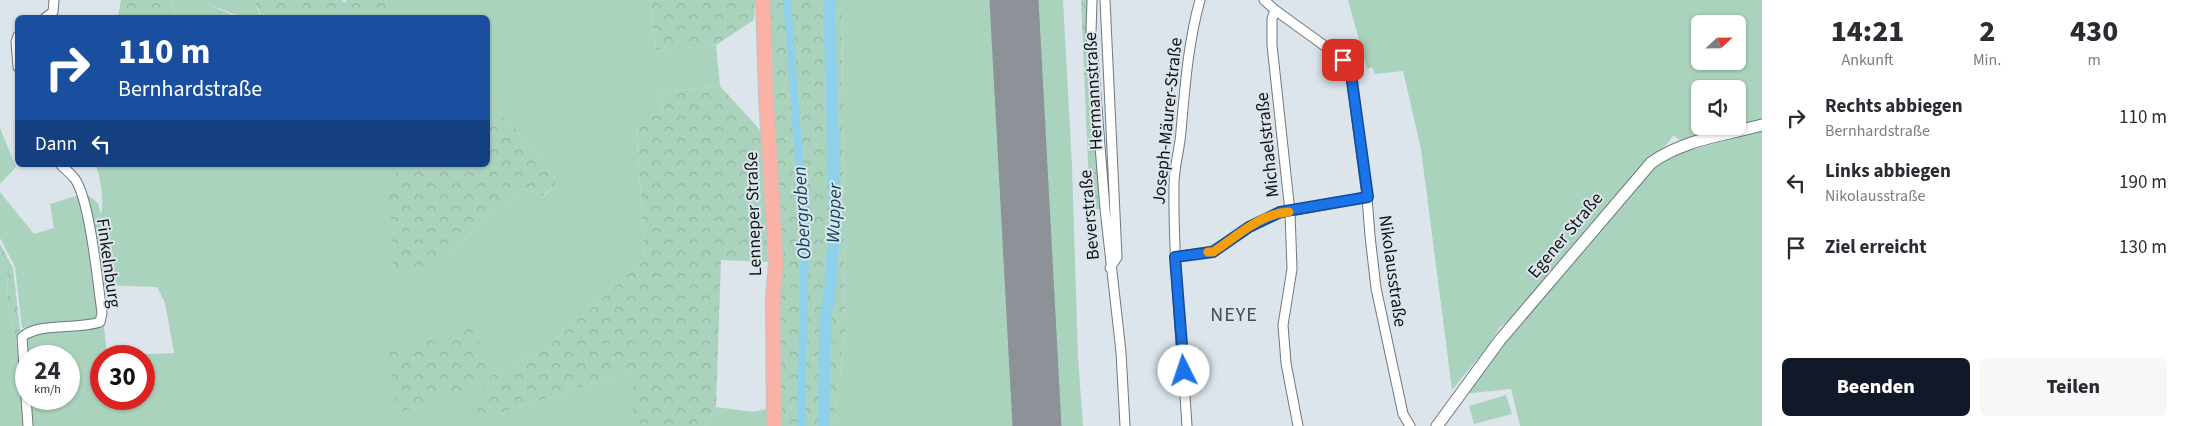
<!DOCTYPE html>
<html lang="de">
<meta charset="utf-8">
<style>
:root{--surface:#fff;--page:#f7f7f7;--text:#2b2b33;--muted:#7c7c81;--accent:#111827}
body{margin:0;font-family:"Source Sans 3",sans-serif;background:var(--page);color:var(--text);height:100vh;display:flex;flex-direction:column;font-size:19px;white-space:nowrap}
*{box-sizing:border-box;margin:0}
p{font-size:16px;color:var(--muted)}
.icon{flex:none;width:28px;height:28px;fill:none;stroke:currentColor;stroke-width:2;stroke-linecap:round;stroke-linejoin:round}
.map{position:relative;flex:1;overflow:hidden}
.drawer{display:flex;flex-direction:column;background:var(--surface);width:425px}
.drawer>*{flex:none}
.banner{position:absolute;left:15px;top:15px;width:475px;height:152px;border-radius:8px;box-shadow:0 1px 4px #0004;background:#1a4fa0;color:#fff;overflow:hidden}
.needle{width:32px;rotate:68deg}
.buttons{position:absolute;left:1691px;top:15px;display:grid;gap:10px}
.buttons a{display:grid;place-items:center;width:55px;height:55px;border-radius:8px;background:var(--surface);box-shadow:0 1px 4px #0004;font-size:25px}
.speed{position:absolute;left:15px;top:345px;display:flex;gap:10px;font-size:25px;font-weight:700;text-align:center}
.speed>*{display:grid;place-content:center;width:65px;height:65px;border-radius:50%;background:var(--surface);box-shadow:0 1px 4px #0004;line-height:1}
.speed small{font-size:12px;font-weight:400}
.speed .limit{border:8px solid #d22;background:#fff;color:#111}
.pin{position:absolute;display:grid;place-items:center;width:42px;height:42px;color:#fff;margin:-21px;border-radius:10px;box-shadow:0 2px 8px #0006}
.me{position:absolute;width:55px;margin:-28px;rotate:356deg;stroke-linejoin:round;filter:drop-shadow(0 0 4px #0008)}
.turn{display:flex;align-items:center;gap:18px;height:105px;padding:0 20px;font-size:22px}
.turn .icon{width:65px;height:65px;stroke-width:2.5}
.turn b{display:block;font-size:35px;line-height:42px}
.then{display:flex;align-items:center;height:48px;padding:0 20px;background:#0003;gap:10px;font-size:19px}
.eta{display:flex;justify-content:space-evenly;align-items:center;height:85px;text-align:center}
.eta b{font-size:30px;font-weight:800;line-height:35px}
.primary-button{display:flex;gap:10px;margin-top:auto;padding:10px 20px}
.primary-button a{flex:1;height:58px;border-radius:8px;background:var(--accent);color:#fff;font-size:20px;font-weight:800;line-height:58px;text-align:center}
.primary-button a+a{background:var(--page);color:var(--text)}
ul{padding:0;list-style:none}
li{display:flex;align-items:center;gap:15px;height:65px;padding:0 20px}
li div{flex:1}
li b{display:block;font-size:19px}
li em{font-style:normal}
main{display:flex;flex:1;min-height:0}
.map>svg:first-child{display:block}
.grass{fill:#aad3be;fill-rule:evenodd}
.forest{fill:url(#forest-crowns)}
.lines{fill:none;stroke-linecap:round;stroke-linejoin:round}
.canal{stroke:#8fd1ea;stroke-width:8}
.river{stroke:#8fd1ea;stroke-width:12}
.runway{stroke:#8c9298;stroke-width:49}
.minor-casing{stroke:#70787e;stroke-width:11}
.tertiary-casing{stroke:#70787e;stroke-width:13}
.primary-casing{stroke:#c1c2c2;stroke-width:16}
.minor{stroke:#fff;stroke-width:9}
.tertiary{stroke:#fff;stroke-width:11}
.primary{stroke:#f9b2a5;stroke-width:14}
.route-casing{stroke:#114b97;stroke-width:12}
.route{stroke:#1a73e8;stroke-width:9}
.slow{stroke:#f59e0b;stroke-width:9}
.labels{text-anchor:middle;stroke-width:4;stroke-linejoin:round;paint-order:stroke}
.street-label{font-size:18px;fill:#101316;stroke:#dde5ec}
.water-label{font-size:19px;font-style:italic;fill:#0c4657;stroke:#dde5ec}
.quarter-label{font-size:20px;letter-spacing:1px;fill:#434a4f;stroke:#dde5ec}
</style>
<main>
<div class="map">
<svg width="1762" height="426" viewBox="0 0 1762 426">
<defs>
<pattern id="forest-crowns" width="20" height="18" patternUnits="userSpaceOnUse" patternTransform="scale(1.25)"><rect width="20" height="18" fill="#aad3be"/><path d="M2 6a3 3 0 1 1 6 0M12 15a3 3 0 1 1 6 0" fill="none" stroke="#91b4a3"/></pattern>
</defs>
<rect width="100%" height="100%" fill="#dde5ec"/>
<path class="grass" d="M171,0H254L261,17H242L205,3L237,17H175Z
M392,0H650L656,51L716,45L720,86L661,92L663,112L636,125L645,260L545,349L491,376L502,413L633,370V426H33L30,399H69V356H26L24,340L29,333L101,324L104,327L107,356L174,353L165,303L157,287L100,285L85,193L98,203L101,215C104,199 101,181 96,165H432L441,259L523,188L543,197L558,182L516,129L488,104V18L375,17ZM101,356H144V399H101Z
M842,0H1063L1072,166L1078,357L1083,426H834L845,331Z
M1348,0H1762V120L1681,141L1673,135C1667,148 1651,157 1640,167L1509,320L1499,328L1490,344L1452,390L1421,149L1403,71L1375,74L1372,67L1367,69ZM1700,24H1738V61H1700ZM1700,89H1738V126H1700Z
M0,128L16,167L0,184Z
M1762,130V426H1520L1511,389L1463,394L1648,172L1677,154Z
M0,192L34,234L54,228L50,204L79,195C84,219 104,300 97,318L83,323L22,328L15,267L0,238Z
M0,253L7,269L8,306L16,338L25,426H0Z
M1506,395L1512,414L1474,424L1469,406Z
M716,407L753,412L766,409V426H705Z"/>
<path class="forest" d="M121,0H171L175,17H118Z
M254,0H342L345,3L347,0H392L375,18L262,17Z
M650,0H755L754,20L716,45L656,51Z
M769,0H842L845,331L834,426H778Z
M1081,0H1092L1105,209H1090Z
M720,86L761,131L768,262L721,260L716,407L705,426H633V370L502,413H478L475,405L491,376L545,349L645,260L636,124L663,112L661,92Z
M488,104L516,129L558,182L542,197L523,188L441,259L421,270L394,274L389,194L390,175L432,165H488Z
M0,244L13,268L20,330L16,338L8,306L7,269L0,253Z
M473,326L487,365L485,372L474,385L398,414L386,352Z"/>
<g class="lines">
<path class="canal" d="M787,0L805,237L801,426"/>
<path class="river" d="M824,426L825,321L830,291L835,217L829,0"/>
<path class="runway" d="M1014,0L1037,426"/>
<defs>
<path id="minor" d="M1092,0L1091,32L1105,209L1121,352L1125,426
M1105,0L1117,257L1110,268
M1264,0L1275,10L1340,57L1351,74L1367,197L1370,236L1376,288L1403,414L1410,426
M1275,10L1272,19V45L1290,212L1292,269L1283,325L1286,363L1298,426
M45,18L53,12L54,0
M18,36L16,42L18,67
M1175,257L1213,251L1249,227L1280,213L1367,197
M28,426L22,337C39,322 77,330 100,322L102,313C98,285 90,200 75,179C71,174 66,170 61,165
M1187,426C1182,345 1173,265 1174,184C1174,166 1180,149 1181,131C1185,87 1188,43 1200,0"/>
<path id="tertiary" d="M1437,426L1500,340L1651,163C1682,140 1725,135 1762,125"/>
<path id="primary" d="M763,0L766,95L776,263L773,297L774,426"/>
</defs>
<use href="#minor" class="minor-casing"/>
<use href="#tertiary" class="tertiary-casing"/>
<use href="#primary" class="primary-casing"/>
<use href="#minor" class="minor"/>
<use href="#tertiary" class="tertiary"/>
<use href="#primary" class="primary"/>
</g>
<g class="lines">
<defs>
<path id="route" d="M1184,371L1175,257L1213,252L1249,227L1280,212L1368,197L1351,74L1343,60"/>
</defs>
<use href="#route" class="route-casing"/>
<use href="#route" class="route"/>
<path class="slow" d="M1208,252H1213C1236,237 1261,213 1289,212"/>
</g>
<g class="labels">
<g class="street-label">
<text transform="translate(1093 91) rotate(-93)" y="6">Hermannstraße</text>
<text transform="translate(1167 121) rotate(-84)" y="6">Joseph-Mäurer-Straße</text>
<text transform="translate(1267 145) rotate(-96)" y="6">Michaelstraße</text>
<text transform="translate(753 214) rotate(-92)" y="6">Lenneper Straße</text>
<text transform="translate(1089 215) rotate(-95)" y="6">Beverstraße</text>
<text transform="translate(1565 235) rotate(-50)" y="6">Egener Straße</text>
<text transform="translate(109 263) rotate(82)" y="6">Finkelnburg</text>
<text transform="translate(1393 271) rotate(82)" y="6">Nikolausstraße</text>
</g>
<g class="water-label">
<text transform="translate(801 213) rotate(-93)" y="7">Obergraben</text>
<text transform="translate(833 213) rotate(-88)" y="7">Wupper</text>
</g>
<g class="quarter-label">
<text x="1234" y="321">NEYE</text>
</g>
</g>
</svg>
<div class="buttons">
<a><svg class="needle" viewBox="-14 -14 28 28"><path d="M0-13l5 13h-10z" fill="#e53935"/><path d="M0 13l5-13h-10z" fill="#7c7c81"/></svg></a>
<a><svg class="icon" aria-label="sound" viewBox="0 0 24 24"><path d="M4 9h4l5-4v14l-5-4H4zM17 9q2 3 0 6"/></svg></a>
</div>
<div class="speed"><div>24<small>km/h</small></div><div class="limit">30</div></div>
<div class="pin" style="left:1343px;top:60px;background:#d93025"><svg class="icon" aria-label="arrive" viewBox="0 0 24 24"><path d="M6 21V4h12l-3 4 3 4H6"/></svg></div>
<svg class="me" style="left:1184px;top:371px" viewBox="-20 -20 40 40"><circle r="19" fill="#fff"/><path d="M0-13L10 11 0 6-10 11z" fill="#1a73e8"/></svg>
<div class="banner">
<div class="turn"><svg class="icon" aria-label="right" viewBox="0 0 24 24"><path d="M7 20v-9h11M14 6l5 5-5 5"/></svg><div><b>110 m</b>Bernhardstraße</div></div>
<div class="then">Dann<svg class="icon" aria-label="left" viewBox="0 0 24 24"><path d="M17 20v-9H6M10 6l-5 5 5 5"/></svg></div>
</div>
</div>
<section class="drawer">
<div class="eta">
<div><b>14:21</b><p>Ankunft</p></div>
<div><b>2</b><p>Min.</p></div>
<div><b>430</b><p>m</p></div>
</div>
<ul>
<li><svg class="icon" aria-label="right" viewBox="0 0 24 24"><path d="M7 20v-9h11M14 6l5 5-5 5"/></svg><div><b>Rechts abbiegen</b><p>Bernhardstraße</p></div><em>110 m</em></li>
<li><svg class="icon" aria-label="left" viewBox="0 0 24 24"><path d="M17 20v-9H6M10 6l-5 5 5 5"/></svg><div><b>Links abbiegen</b><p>Nikolausstraße</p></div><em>190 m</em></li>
<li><svg class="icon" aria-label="arrive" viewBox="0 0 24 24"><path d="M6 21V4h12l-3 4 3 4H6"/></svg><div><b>Ziel erreicht</b></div><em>130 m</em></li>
</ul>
<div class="primary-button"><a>Beenden</a><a>Teilen</a></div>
</section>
</main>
